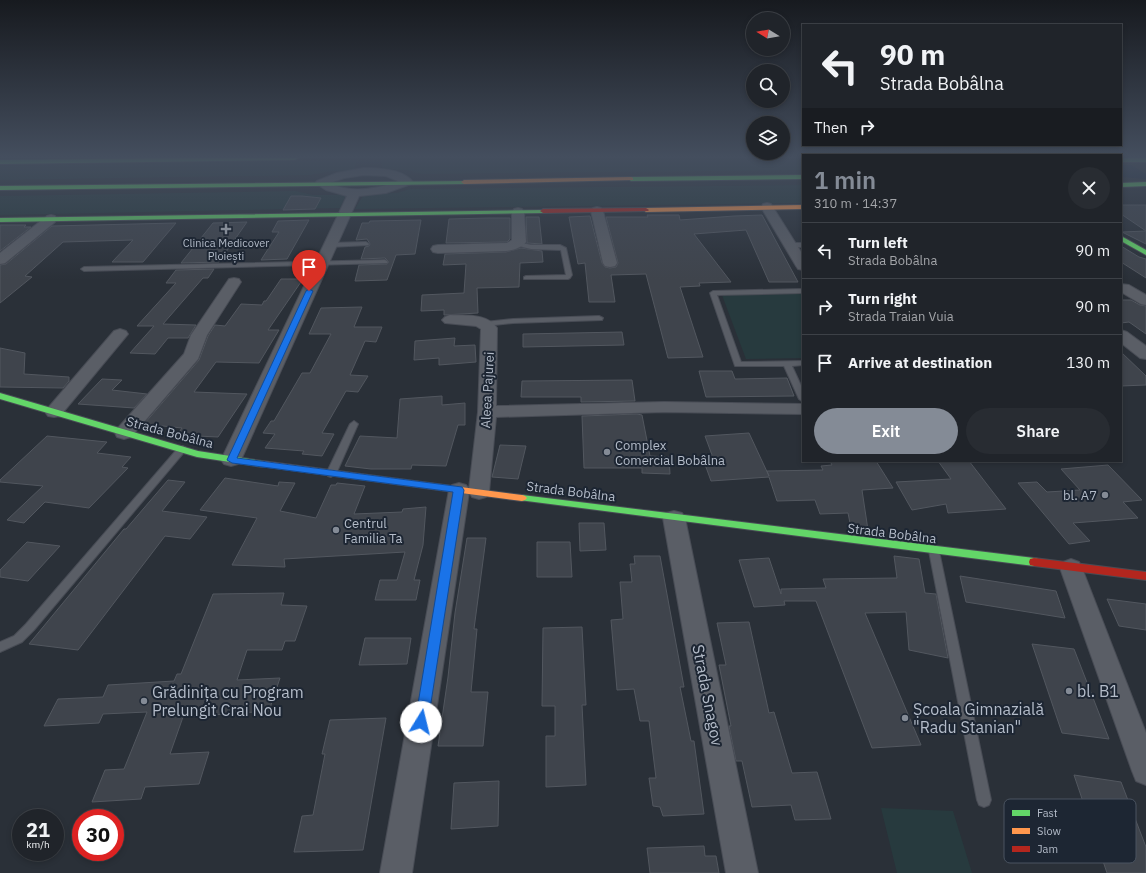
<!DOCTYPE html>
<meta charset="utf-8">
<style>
:root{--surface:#20242a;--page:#282c32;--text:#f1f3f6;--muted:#a2a4a8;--line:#3d4147;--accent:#848b96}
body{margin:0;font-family:"IBM Plex Sans",sans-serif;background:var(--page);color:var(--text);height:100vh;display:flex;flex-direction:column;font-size:15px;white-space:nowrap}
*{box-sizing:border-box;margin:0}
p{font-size:13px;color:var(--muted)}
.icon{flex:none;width:22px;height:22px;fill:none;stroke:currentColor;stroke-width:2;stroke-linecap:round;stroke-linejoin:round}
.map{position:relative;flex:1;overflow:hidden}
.drawer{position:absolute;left:802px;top:154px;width:320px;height:308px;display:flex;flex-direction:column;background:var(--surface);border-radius:0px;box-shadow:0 2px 6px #0003,0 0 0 1px var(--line)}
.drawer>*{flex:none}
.banner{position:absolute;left:802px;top:24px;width:320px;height:122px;border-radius:0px;box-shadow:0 2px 6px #0003,0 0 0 1px var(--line);background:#20242a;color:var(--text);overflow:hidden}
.needle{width:26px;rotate:281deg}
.buttons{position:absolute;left:746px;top:12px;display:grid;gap:8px}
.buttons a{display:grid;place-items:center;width:44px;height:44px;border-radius:50%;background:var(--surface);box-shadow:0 2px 6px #0003,0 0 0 1px var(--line);font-size:20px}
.speed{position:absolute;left:12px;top:809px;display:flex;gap:8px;font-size:20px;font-weight:700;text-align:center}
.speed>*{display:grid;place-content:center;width:52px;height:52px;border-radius:50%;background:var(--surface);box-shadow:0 2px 6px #0003,0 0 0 1px var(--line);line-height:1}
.speed small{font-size:10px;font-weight:400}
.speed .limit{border:6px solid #d22;background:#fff;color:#111}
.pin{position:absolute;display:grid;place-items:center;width:34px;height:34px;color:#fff;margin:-41px -17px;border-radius:50% 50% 50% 0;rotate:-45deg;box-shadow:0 0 4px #0007}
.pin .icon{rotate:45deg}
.me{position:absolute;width:44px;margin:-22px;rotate:9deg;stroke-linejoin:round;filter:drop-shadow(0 0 3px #0008)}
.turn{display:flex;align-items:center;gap:14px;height:84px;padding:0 12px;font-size:18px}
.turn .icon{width:52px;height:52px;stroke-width:2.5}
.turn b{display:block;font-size:28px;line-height:34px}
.then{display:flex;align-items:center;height:38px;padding:0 12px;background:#0003;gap:8px;font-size:15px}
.round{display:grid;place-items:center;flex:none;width:42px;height:42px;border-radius:21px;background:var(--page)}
.overview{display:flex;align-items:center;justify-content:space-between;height:68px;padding:0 12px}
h1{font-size:24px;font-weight:600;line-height:30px;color:var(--accent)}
.button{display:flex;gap:8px;margin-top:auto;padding:8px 12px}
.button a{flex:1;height:46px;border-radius:24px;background:var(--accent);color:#fff;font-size:16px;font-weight:600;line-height:46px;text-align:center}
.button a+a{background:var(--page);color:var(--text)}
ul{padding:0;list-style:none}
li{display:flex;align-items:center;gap:12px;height:56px;padding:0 12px;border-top:1px solid var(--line)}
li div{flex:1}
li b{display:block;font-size:15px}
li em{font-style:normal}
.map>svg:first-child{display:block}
.green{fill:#273a3e}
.water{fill:#19273c}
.building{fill:#3f444c;stroke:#52575f}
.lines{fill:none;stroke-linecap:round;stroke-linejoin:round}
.lane-casing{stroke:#484c55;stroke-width:2}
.street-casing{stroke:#484c55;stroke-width:2}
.fast-casing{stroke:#484c55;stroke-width:2}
.slow-casing{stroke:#484c55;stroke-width:2}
.jam-casing{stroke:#484c55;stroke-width:2}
.lane{fill:#5a5e66;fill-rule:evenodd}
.street{fill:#5a5e66;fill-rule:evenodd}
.fast{fill:#63d668;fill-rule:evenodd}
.slow{fill:#ff974d;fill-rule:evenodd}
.jam{fill:#b3261e;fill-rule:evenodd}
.route{fill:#1a73e8;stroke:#114b97}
.poi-dot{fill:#848b96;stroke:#1d2633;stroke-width:1.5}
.labels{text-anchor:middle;stroke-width:4;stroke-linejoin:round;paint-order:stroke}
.far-poi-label{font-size:11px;fill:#b4bcc9;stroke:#1d2633}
.street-label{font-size:13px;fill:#b4bcc9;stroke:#1d2633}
.poi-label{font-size:13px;fill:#b4bcc9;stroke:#1d2633;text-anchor:start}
.near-poi-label{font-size:16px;fill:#b4bcc9;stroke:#1d2633;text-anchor:start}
.near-street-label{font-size:16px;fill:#b4bcc9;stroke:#1d2633}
.key{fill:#1d2633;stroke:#4a5360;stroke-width:1}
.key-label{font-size:11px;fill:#b4bcc9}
</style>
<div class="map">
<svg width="1146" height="873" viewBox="0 0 1146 873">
<rect width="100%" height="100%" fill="#2a3038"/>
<path class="green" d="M499,158H803V170L422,174L407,170L382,169L381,159Z
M357,160L354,170L332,171L310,175L0,180V166Z
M803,185V203L355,209L364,194L397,193L410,189Z
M295,191L313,195H346L340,208L0,215V196Z
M803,294V358L746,359L722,295Z
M881,808L953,811L972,873H897Z"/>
<path class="water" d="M1121,165H1131L1146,174V179L1121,177Z"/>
<path class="building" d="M291,196H302L321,198L315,209L283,210Z
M1121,205H1146V231L1121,214Z
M647,215H679L680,220L734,216L762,215L798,282H769L746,230L694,234L731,282L699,283L700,286L680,287L703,357L668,358L646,274L611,275L615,302H589L585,263L578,264L569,217L590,216L602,263L605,267L610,268L616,267L618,263L606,217H648Z
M526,217H539L542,244L527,243Z
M488,218H510V239L507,242L446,243L449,219Z
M309,220L287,259L261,260L279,232H272L278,221Z
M421,220L415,254L396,255L387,280L355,281L359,265L387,264L389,262L385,258L361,259L365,247L369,246L370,244L367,239L356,240L362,223H369L370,221Z
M247,222L219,262L181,263L213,223Z
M176,223L143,262H112L133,240L63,242L25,276L32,277L0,303V265L6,264L52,226Z
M0,225H26L24,227H31L0,251Z
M1146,231V244L1122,232Z
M1121,246L1139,257L1146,259V278L1121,262Z
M521,248L542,251L543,262L520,263L519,287L477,288L478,313L444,315V310L421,311L422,295L464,293L466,264L443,265L445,254L506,252Z
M214,269L208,278H203L163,324L196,325L188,338H168L155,354L130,353L154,326H137L176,283H166L176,270Z
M281,279H303L268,330H279L259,363L216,362L194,392L247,394L218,437L177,435L182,428L144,424L199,360L208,336L215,325L225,326L241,304L262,305L264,301H266Z
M1121,300H1131L1140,305L1146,306V334L1129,322L1121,323Z
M362,307L354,327H382L376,342L365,341L350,375L368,376L358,392L346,391L322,433L334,434L322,456L302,454L304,451L265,448L275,434L263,433L271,421H274L302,373H310L331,334H309L321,308Z
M622,332L624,345L523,347V334Z
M455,338L454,346L475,345L476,362L439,365V358L414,360L415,341Z
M0,348L25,353L24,374L69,377V381L63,388L0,387Z
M1121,352L1146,376V385L1121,386Z
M699,371H732L735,379L787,378L794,396L706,397Z
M102,379L122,380L112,390L147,394L134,408L78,404Z
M632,380L635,401L581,402V397H521L522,381Z
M442,396V405L465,403V425H458L446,466L412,465L411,469H371L345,466L360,436L397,438L400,399Z
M637,414L642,415L650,456L669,457L670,474L642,473V468H584L582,416Z
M749,433L769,476L767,471L823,470L821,466L832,465L830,461H876L893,488L862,490L868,530L851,528L848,513L820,514L815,500L777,501L769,477L711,481L702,456L712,455L705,436Z
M47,436L107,442L97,453L131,457L122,467L128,468L89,508L45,502L24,523L7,520L43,486L0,482V480Z
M500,445L526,446L518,479L492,477Z
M938,461H969L1006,509L948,513L946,504L912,510L896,482L951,479Z
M1108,465L1142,500L1123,502L1138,518L1073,523L1090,541L1069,544L1018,483L1037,482L1047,492L1080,490L1061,469Z
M225,478L278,486L279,482L295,483L280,511L316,518L331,485H336L337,483L365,486L354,514L402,512L403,509L426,507L423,545L414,580H420L416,600H375L380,580H397L405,552L284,559L285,567L232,565L257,518L200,510Z
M168,480L185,482L162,511L207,517L190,539L165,536L78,650L29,644L124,529H126Z
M579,523H604L606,550L580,551Z
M467,538H486L474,629H477L471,692H488L483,746H438L448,677L455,613Z
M27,542L60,546L28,581L0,577V570Z
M537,542H570L572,577H537Z
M634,556H660L684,687H680L691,741H694L704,814L663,816L660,807L653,806L649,778H656L649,721H640L634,689L617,690L611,620L623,619L620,582H632L630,564H635Z
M894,556L919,559L925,593L936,594L948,658L909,650L906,612L865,613L921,745L872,748L816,601H784L785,605L754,607L739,560L769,558L781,594V589L826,588L823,579L897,578Z
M960,576L1056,591L1065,618L966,602Z
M284,593L281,605L307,606L295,641H285L282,650H247L237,680L280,678L269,711L183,717L170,754L209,752L199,784L145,787L141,799L92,802L105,770L124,769L147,712L103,714L99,723L44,726L58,699L103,697L108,685L174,681L177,674H181L213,594Z
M1107,599L1146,604V630L1119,626Z
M749,622L769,713L774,712L792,773L817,772L831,819L795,820L791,805L752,807L742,761H736L729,726H731L719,665H726L717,623Z
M582,627L586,705H582L586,785L546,787V736H555V706H542L543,628Z
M365,638H411L407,664L359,665Z
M1032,644L1074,649L1109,739L1062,733Z
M386,718L363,850L294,852L302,816L313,815L325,754H322L330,720Z
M1074,775L1121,782L1146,847V873H1107Z
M499,781L498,826L451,829L454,783Z
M704,846L705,856H716L719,873H650L647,848Z"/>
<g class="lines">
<defs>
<path id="lane" d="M366,242L369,244L368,245L330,247L327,245L330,243Z
M517,242L531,245H560L566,248L572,275L570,278L568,279H524V277L526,276L566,275L561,250L531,249L515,245L514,244Z
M803,243V247H790L787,245L790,243Z
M385,260L388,262L387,263L84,271L81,269L84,267Z
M803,289V293L717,295L741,362L803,361V365L792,366L803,390V402L799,399L784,366H735L710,293L713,291Z
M599,316L603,318L602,320L513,323L485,326L481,324L485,322L513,319Z
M354,421L358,424L336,474L331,477L328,476L326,474L350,424Z
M182,446L185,447L187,449L185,451L34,630L22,642L0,652V642L14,636L26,624L179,447Z
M934,547L938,548L939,551L991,800L989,805L984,807L979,805L977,800L929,551L930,548Z"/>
<path id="street" d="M364,168C379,168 403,169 413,182L411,184L386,193L359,196L241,460L238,464L231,466L224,464L221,460L347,196L326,190L315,183L317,181L337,173ZM364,175L386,176L398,181C377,189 351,194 330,183L344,178Z
M767,203L771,204L803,255V270L798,269L796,266L761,207L763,204Z
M597,207L601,208L603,211L617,263L615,266L610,267L605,266L603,263L591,211L593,208Z
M518,208L522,209L524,212L526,242C521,248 513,250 506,251L438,253L433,252L431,249L433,246L438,245L507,243L512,240V212L514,209Z
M51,215L55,216L57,219L55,222L5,263L0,264V253L47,216Z
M234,278L239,279L241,282L207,335L198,359L131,437L124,439L117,437L115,433L117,429L184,354L191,335L229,279Z
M1121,284L1129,285L1146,295V305L1141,304L1121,292Z
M450,315C466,316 487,313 497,328L496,406L664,402L803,404V414L664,412L496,417L489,492L486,497L479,499L472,497L469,492L412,873H380L449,490L452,485L459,483L466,485L469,489L478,412L481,329L476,326L445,323L442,320L445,317Z
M120,329L126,331L128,334L60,416L54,417L48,416L45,412L48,408L114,331Z
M1121,330L1127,332L1146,346V359L1140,358L1121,343Z
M674,511L682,513L685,518L758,873H726L663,518L666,513Z
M1071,559L1079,562L1082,568L1146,733V785L1136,781L1132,771L1060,568L1063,562Z"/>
<path id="fast" d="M181,158H298L295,160L0,164V160Z
M1121,158H1146V162H1121Z
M803,175V179L631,181L628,179L631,177Z
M466,181V183L464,184L0,190V186Z
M1146,182V186L1121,187V183Z
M545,210V212L543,213L0,222V218Z
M1121,236L1146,250V255L1121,241Z
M0,393L198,451L262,461L267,464L262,467L197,457L0,399Z
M522,495L1034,558L1038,559L1039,562L1038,565L1034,566L519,500L517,498L519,496Z"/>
<path id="slow" d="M631,177L633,178V180L464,184L461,182L464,180Z
M803,205V209L646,212L643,210L646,208Z
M262,461L522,495L525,496L527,498L525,500L522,501L259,466L257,464L259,462Z"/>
<path id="jam" d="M646,208L649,210L648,211L543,213L540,211L543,209Z
M1034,558L1146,572V580L1034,566L1030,565L1029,562L1030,559Z"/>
</defs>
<use href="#lane" class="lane-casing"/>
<use href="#street" class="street-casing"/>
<use href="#fast" class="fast-casing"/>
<use href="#slow" class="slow-casing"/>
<use href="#jam" class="jam-casing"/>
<use href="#lane" class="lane"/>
<use href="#street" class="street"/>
<use href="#fast" class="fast"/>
<use href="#slow" class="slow"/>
<use href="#jam" class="jam"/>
</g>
<linearGradient id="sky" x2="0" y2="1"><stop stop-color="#171a1f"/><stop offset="0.56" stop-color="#444e5e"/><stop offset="1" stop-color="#444e5e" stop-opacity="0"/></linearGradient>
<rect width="1146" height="280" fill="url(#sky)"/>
<path class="route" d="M309,289L313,291L237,458L462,487L464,490L428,722L426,726L421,728L417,726L415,722L453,492L232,463L227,460L306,291Z"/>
<g class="poi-dot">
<path d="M224 223h4v4h4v4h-4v4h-4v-4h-4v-4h4z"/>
<circle cx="607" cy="452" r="4"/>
<circle cx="1105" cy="495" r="4"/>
<circle cx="336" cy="530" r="4"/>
<circle cx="1069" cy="691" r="4"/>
<circle cx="144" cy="701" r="4"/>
<circle cx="905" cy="718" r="4"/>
</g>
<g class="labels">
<g class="far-poi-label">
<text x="226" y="247">Clinica Medicover<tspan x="226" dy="13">Ploiești</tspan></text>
</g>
<g class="street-label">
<text transform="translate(487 390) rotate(-87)" y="5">Aleea Pajurei</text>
<text transform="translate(170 432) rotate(15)" y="5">Strada Bobâlna</text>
<text transform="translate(571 491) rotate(7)" y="5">Strada Bobâlna</text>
<text transform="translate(892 533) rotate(7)" y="5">Strada Bobâlna</text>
</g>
<g class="poi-label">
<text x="615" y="450">Complex<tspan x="615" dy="15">Comercial Bobâlna</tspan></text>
<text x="1097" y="500" text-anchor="end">bl. A7</text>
<text x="344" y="528">Centrul<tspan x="344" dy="15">Familia Ta</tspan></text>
</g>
<g class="near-poi-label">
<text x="1077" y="697">bl. B1</text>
<text x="152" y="698">Grădinița cu Program<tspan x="152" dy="18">Prelungit Crai Nou</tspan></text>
<text x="913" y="715">Școala Gimnazială<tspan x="913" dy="18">"Radu Stanian"</tspan></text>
</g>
<g class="near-street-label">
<text transform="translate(708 695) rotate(79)" y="6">Strada Snagov</text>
</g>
</g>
<rect x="1004" y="799" width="132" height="64" rx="6" class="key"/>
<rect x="1012" y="810" width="18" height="6" fill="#63d668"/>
<rect x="1012" y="828" width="18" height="6" fill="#ff974d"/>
<rect x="1012" y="846" width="18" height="6" fill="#b3261e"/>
<g class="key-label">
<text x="1037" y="817">Fast</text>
<text x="1037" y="835">Slow</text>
<text x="1037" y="853">Jam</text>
</g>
</svg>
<div class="buttons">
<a><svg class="needle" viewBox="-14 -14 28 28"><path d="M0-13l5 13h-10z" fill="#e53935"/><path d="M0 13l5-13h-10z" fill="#a2a4a8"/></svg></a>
<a><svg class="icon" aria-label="search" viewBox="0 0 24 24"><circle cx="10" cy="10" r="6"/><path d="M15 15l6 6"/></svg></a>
<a><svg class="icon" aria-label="layers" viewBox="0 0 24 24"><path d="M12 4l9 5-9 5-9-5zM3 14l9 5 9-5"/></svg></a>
</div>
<div class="speed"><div>21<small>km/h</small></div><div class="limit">30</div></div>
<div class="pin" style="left:309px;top:291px;background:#d93025"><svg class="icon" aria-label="arrive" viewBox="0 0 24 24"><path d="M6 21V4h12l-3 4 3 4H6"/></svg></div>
<svg class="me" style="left:421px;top:722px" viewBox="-20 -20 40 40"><circle r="19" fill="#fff"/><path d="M0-13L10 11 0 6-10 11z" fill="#1a73e8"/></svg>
<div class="banner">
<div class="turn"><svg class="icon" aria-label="left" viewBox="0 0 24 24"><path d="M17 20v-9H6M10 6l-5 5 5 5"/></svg><div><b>90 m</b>Strada Bobâlna</div></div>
<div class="then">Then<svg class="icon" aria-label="right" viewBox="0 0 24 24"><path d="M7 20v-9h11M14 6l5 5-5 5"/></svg></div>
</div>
<section class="drawer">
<div class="overview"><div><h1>1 min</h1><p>310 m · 14:37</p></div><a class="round"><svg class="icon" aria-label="close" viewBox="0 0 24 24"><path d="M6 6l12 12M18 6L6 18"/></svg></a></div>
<ul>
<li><svg class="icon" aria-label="left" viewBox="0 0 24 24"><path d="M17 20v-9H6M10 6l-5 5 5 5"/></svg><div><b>Turn left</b><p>Strada Bobâlna</p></div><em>90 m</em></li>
<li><svg class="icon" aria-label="right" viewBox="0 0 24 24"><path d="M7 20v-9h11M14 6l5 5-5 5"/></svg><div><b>Turn right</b><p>Strada Traian Vuia</p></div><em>90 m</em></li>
<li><svg class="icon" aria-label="arrive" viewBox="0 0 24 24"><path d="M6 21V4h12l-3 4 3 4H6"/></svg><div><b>Arrive at destination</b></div><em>130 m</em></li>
</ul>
<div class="button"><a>Exit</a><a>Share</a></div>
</section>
</div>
